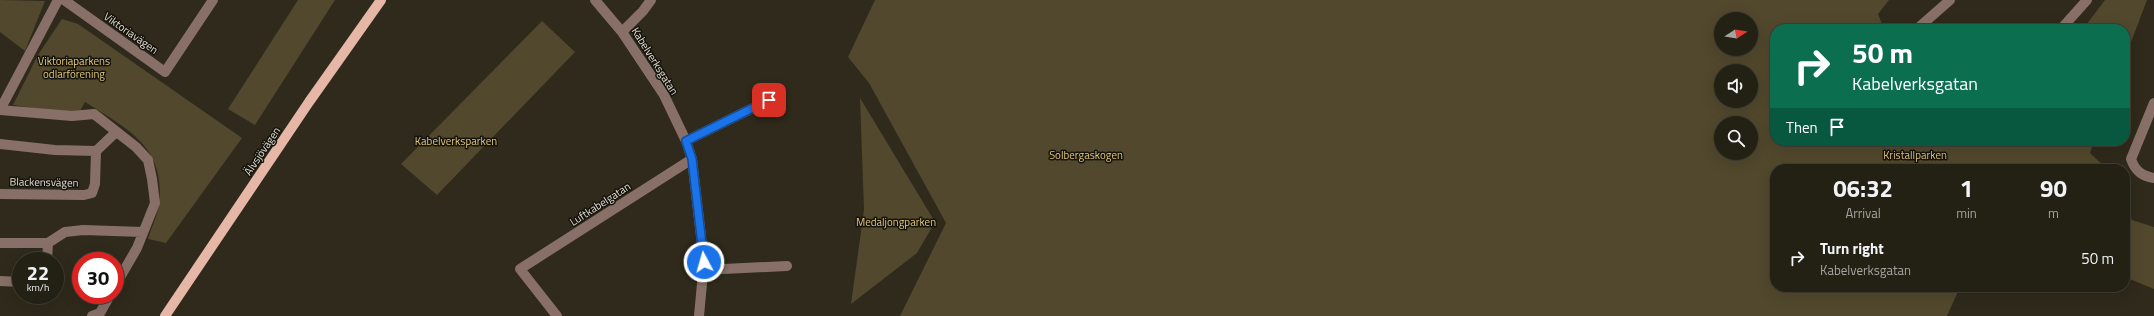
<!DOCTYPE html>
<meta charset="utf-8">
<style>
:root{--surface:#232014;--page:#2f2d22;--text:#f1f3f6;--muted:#a3a3a0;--line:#403e34}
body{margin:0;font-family:"Titillium Web",sans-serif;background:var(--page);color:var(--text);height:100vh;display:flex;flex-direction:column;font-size:15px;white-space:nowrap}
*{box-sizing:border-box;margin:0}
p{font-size:13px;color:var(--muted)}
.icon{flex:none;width:22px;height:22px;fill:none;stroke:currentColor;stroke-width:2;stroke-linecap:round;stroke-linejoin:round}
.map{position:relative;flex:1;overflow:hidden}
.drawer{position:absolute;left:1770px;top:164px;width:360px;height:128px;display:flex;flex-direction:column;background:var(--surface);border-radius:16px;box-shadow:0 4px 16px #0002,0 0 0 1px var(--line)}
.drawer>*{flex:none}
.hud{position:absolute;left:1770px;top:24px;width:360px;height:122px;border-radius:16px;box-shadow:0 4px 16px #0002,0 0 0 1px var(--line);background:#0b6e4f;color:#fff;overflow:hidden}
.needle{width:26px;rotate:78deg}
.fabs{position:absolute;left:1714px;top:12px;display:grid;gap:8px}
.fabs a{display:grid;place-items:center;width:44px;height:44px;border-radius:50%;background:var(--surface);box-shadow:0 4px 16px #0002,0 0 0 1px var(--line);font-size:20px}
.speed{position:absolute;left:12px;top:252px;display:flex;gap:8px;font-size:20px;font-weight:700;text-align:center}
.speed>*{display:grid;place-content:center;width:52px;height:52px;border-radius:50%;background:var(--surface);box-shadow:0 4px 16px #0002,0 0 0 1px var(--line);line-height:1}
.speed small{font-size:10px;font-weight:400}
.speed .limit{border:6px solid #d22;background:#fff;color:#111}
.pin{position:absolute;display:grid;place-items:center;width:34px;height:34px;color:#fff;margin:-17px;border-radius:8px;box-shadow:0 2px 6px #0006}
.me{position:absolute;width:44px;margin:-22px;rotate:354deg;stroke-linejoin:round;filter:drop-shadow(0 0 3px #0008)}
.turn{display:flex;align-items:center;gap:14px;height:84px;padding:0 16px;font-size:18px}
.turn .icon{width:52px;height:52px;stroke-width:2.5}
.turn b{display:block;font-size:28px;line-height:34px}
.then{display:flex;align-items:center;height:38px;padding:0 16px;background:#0003;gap:8px;font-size:15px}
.eta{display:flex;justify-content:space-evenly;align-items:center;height:68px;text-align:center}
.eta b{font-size:24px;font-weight:700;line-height:28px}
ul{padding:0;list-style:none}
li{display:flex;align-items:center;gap:12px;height:52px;padding:0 16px}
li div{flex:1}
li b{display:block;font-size:15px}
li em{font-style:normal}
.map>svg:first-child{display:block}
.green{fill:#51482d;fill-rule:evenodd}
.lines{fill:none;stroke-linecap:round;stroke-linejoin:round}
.minor{stroke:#887068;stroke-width:10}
.major{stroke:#e6b6a6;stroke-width:10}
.route-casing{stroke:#114b97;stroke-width:10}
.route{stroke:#1a73e8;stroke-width:7}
.labels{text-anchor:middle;stroke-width:3;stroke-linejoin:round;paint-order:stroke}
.street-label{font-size:11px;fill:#e0dcd3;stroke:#15130c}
.park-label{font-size:11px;fill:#e2c87b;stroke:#15130c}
</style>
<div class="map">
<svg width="2154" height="316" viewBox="0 0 2154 316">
<rect width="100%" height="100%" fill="#2f2a1b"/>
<path class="green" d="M0,0L45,1L25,51L0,32Z
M298,0H335L255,125L228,109Z
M875,0H1889L1878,14L1884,29H1775V141H2094L2090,153L2107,169H1775V287H1960L1947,316H900L946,223L869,83L848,57ZM1721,19H1751V49H1721ZM1721,71H1751V101H1721ZM1721,123H1751V153H1721Z
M2105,0H2147L2125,58V29H2083Z
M62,19L78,24L242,138L166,243L148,239C151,228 158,215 159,204C166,146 127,129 85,102L78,115L13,105L38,55Z
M542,21L575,52L437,195L401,164Z
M860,98L935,222L917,253L851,304L864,210Z
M2125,201L2132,220L2154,227V289L2125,277Z"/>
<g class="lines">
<path class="minor" d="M64,0L165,72L213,0
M595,0L622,32L664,95L686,141L692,159L704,262L699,316
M1917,29L1950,0
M2061,29L2087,0
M622,32L643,11L651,0
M2154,103L2131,159C2135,171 2142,176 2154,178
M0,110L72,116L94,114L136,147L148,160L152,179L155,203L137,248L115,286
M0,110L58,0
M686,141L769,100
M0,144L55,150L96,151L116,132
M0,194L84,195L92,193L95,184L96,151
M0,243H48L65,232L83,230L143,232
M47,261L48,243
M703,270L787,266
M0,281L21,282
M92,316L100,313L110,295
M557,316L520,269L692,159"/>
<path class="major" d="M165,316L309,102L381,0"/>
</g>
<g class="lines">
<defs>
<path id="route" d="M704,262L692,159L686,141L769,100"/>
</defs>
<use href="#route" class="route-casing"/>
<use href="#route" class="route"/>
</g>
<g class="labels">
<g class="street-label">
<text transform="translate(131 33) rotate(35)" y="4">Viktoriavägen</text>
<text transform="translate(655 61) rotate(58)" y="4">Kabelverksgatan</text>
<text transform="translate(262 151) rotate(-56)" y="4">Älvsjövägen</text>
<text transform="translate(44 182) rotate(1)" y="4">Blackensvägen</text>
<text transform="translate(600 204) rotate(-33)" y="4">Luftkabelgatan</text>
</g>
<g class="park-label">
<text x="74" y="65">Viktoriaparkens<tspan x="74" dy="13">odlarförening</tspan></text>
<text x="456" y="145">Kabelverksparken</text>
<text x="1086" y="159">Solbergaskogen</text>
<text x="1915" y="159">Kristallparken</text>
<text x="896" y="226">Medaljongparken</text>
</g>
</g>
</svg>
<div class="fabs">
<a><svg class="needle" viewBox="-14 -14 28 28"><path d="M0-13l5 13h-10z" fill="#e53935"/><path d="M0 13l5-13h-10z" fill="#a3a3a0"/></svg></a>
<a><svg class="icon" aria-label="sound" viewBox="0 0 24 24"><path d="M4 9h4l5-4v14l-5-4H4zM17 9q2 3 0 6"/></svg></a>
<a><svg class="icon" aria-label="search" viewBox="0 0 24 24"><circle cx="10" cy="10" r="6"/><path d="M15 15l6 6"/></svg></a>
</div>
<div class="speed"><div>22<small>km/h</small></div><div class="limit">30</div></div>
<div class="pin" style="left:769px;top:100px;background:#d93025"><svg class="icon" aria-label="arrive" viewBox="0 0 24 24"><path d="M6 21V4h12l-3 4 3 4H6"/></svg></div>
<svg class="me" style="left:704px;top:262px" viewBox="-20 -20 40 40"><circle r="17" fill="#1a73e8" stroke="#fff" stroke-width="3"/><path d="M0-11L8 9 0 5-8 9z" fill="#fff"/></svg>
<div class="hud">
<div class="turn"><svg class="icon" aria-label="right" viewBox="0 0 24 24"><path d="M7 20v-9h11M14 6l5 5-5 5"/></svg><div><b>50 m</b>Kabelverksgatan</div></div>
<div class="then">Then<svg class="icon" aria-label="arrive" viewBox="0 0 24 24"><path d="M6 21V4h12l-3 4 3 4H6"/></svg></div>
</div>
<section class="drawer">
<div class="eta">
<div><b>06:32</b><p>Arrival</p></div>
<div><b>1</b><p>min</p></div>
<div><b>90</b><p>m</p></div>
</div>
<ul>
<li><svg class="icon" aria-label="right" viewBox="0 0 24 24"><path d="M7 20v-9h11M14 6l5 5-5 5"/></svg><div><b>Turn right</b><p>Kabelverksgatan</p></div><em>50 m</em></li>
</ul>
</section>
</div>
